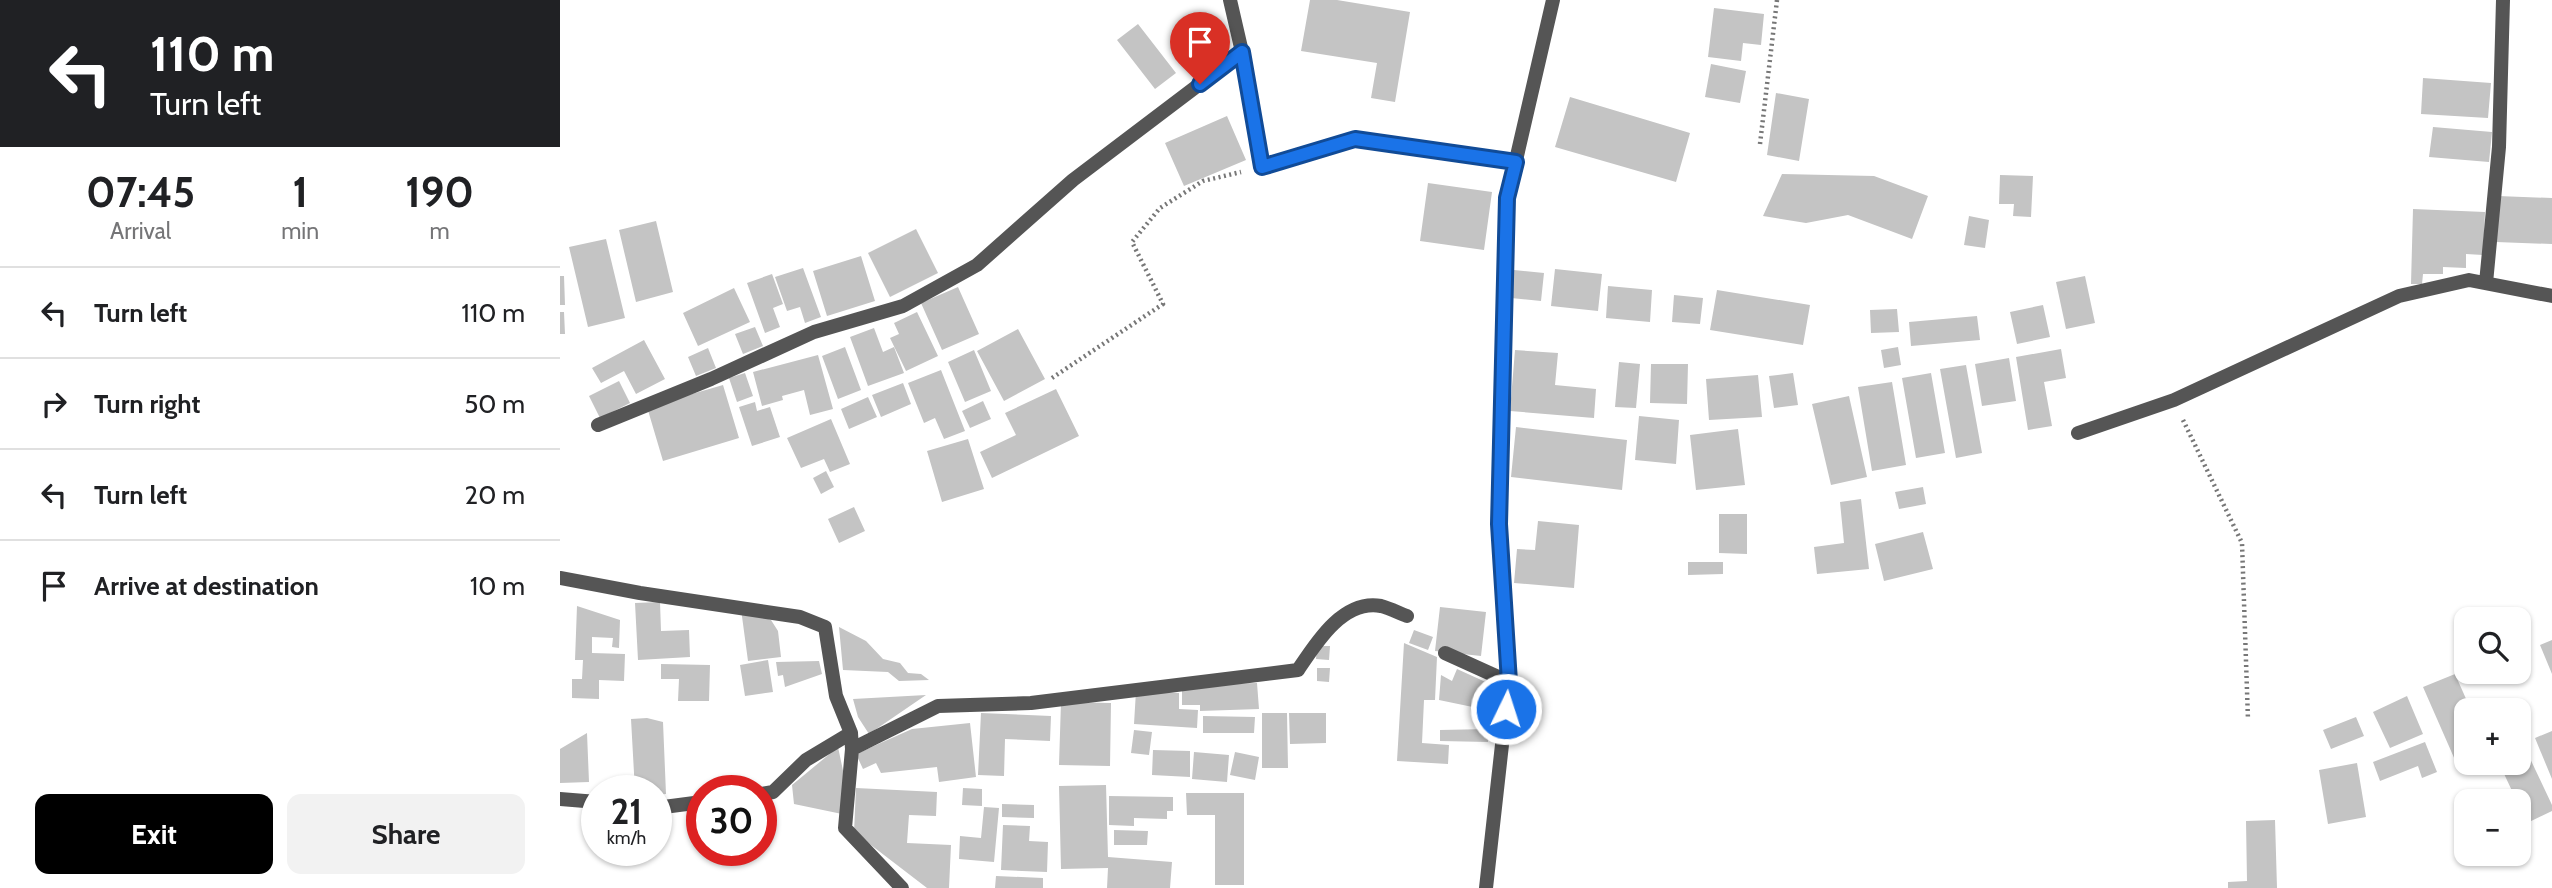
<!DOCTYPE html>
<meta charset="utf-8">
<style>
:root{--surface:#fff;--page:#f2f2f2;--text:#202124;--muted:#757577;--line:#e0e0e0;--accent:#000}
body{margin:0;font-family:Cabin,sans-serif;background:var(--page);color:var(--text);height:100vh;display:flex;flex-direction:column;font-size:26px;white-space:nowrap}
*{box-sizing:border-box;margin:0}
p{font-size:23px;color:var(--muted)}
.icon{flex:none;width:38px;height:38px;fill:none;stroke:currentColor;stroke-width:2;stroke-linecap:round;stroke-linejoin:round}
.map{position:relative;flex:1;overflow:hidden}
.sheet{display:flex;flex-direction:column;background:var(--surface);width:560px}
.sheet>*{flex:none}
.guide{background:#202124;color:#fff;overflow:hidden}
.tools{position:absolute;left:1894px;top:607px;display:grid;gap:14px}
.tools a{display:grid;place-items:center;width:77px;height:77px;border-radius:14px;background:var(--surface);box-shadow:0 2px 5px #0004;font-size:35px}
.speed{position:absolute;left:21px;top:775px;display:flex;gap:14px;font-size:35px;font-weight:700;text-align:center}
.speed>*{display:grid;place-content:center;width:91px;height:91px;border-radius:50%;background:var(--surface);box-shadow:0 2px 5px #0004;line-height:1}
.speed small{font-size:18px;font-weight:400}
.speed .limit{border:10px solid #d22;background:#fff;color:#111}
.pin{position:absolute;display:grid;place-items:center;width:60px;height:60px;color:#fff;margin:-72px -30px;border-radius:50% 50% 50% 0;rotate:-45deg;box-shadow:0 0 7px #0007}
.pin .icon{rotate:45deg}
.me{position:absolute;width:77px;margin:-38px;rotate:4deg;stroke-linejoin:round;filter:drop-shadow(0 0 5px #0008)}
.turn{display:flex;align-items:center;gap:24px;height:147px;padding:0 35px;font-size:32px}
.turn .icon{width:91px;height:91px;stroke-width:2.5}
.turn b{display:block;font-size:49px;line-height:60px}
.eta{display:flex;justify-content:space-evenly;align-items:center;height:119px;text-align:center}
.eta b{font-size:42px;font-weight:700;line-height:49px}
.primary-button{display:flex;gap:14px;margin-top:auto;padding:14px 35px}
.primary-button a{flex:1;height:80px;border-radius:14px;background:var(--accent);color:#fff;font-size:28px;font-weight:700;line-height:80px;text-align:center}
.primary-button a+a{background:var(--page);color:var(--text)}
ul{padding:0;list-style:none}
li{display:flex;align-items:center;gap:21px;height:91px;padding:0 35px;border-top:2px solid var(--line)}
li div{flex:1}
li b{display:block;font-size:26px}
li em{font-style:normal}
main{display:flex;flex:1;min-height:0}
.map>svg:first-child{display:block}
.building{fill:#c4c4c4}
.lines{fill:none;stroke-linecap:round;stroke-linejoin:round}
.path{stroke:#777;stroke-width:4.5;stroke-dasharray:2 3.5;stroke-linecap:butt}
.street{stroke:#555;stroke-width:14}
.route-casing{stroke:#114b97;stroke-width:18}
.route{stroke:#1a73e8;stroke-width:12}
</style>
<main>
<section class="sheet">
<div class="guide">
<div class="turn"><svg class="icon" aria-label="left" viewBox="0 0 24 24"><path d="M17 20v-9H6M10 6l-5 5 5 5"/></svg><div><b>110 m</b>Turn left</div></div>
</div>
<div class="eta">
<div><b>07:45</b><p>Arrival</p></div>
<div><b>1</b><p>min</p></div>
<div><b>190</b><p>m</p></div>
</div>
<ul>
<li><svg class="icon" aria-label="left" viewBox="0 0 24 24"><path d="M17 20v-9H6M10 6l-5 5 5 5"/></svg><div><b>Turn left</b></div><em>110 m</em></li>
<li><svg class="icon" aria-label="right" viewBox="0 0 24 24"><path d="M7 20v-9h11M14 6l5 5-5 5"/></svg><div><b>Turn right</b></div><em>50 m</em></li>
<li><svg class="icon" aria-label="left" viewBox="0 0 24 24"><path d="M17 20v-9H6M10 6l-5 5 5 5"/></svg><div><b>Turn left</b></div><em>20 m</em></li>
<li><svg class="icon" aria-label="arrive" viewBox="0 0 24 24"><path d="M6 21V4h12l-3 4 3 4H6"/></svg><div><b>Arrive at destination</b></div><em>10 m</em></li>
</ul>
<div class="primary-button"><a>Exit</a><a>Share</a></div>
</section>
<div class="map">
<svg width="1992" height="888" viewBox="0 0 1992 888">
<rect width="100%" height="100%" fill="#fff"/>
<path class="building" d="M750,0H777L850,12L835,102L811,98L817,63L741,51Z
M1154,8L1204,14L1201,45L1183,43L1181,61L1148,57Z
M578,24L616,73L595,89L557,40Z
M1151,64L1186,71L1180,103L1145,97Z
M1863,78L1931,83L1928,118L1861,114Z
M1216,93L1249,99L1239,161L1207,155Z
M1010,97L1130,133L1116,182L995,147Z
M667,116L686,160L624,186L605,143Z
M1873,127L1932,132L1929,162L1869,157Z
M1222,174L1314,176L1368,196L1352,239L1288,215L1246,223L1203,216Z
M1440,175L1473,176L1471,217L1453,216L1454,204H1439Z
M868,183L932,192L924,250L860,241Z
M1938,196L1992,198V244L1936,242Z
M1853,209L1925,212L1923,255L1906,254V268L1883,267V274H1863L1862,284H1851Z
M1409,216L1429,220L1425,248L1404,245Z
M96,221L113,292L76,302L59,230Z
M356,229L378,273L330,297L308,253Z
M46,239L65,318L28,327L9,247Z
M301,256L315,301L267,316L253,271Z
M243,268L261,317L245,323L240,307L227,311L215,277Z
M995,269L1042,274L1038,311L991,306Z
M954,270L984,273L981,301L951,298Z
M212,274L223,304L213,308L220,327L205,333L187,283Z
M0,276H4L5,305H0Z
M1525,276L1535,323L1506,329L1496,282Z
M1048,286L1092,290L1090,322L1046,318Z
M398,287L419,334L382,350L361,303Z
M174,288L190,322L138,346L123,313Z
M1157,290L1250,305L1243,345L1150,330Z
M1114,295L1143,298L1140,324L1112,322Z
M1483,305L1490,337L1457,344L1450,312Z
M1337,309L1339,332L1311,333L1310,310Z
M0,312H4L5,334H0Z
M357,312L378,356L346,371L330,338L339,334L334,323Z
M1417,316L1420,340L1351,346L1349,322Z
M195,327L203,346L183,354L175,334Z
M314,328L323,352L334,347L344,373L308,386L290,337Z
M458,329L485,379L444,401L417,351Z
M84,340L105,379L76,394L64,371L41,383L32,368Z
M285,347L301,390L278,399L262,356Z
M1338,347L1341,365L1324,368L1321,350Z
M148,348L156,368L136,376L128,357Z
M1501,349L1506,378L1484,382L1492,426L1468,430L1456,357Z
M414,350L431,391L405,402L388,362Z
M955,350L998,353L995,385L1036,389L1034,418L950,411Z
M258,355L273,409L250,415L244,390L222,396L223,400L202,406L193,372Z
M1449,358L1456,401L1422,406L1415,364Z
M1059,362L1080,364L1076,408L1055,407Z
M1091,364H1128L1127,404L1090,403Z
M1406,365L1422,453L1396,458L1380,369Z
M381,370L405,431L384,439L375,418L364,423L348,383Z
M185,373L193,396L177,402L169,378Z
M1233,373L1238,405L1214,408L1209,376Z
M1371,373L1385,453L1356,458L1342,378Z
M1198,375L1202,417L1149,420L1146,379Z
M59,381L70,403L40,418L29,396Z
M1332,382L1346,465L1312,471L1298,387Z
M343,383L351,404L321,417L312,395Z
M163,385L179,438L103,461L87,407Z
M496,389L519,436L432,478L420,452L456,435L445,413Z
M1289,396L1307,477L1271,485L1252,404Z
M308,397L317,417L289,429L281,409Z
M423,401L431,419L410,428L402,411Z
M195,402L197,411L210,407L220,437L192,446L179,407Z
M1079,416L1119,420L1116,464L1075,460Z
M271,419L290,464L270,472L264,459L241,468L227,438Z
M956,427L1067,440L1062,490L951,477Z
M1178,429L1185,485L1136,490L1130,435Z
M408,439L424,489L382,502L367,451Z
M266,471L274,487L261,494L253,478Z
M1363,487L1366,504L1339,509L1335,492Z
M1301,499L1309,569L1257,574L1254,547L1284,543L1280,502Z
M294,507L305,531L279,543L268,519Z
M1159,514H1187V554L1159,553Z
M978,521L1019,525L1014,588L954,583L957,549L975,550Z
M1363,532L1373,569L1324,581L1315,544Z
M1128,562H1163V574L1128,575Z
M100,602L101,631L129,630L130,657L78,660L75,603Z
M17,606L60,620L59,648L52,647L53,638L32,637V653L65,654L64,681L39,680V699L12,698V679H22L23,660H15Z
M880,607L926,612L921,656L875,651Z
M181,609L211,620L218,631L221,657L188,661Z
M279,627L306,641L323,659L340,663L348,673L361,674L369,680L339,681L328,672L283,670Z
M854,630L873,637L868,650L849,643Z
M1992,640V674L1980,645Z
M844,643L877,657L875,700H864L862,743L889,745L888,764L837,761Z
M757,646H770L769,660L756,659Z
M208,660L213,692L185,696L180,665Z
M259,661L262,674L225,687L223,675L218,676L216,662Z
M101,664L150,665L149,701H118L119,679H101Z
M757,668H770L769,682L757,681Z
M897,669L930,684L927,710L879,700L881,675L892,681Z
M1895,674L1911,710H1906V755L1895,760L1863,687Z
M697,683L699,709L640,711V705H622V685Z
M576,691L619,693V709L638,710L637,728L574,724Z
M366,695L309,734L298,717L293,699Z
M1847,696L1863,734L1830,748L1813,712Z
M501,702L551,703L550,766L499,765Z
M421,713L491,716L490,741L445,739L444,776L418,775Z
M702,713H727L728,768H702Z
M729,713H766V743L730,744Z
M643,716L695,717L694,733H643Z
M1796,717L1804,736L1771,749L1763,730Z
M87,718L103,722L106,794L96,795V791H75L71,719Z
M410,723L416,777L379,782L377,767L321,773L316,763L303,769L296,754L352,729Z
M928,729V742L880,741V730Z
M574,730L592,732L589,755L571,753Z
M1992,731V779L1975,738Z
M27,733L29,782L0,783V749Z
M1865,742L1877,772L1862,778L1858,766L1820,781L1813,762Z
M278,747L285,780L282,814L234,804L232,785Z
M593,750L630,751V777L592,775Z
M1966,750L1992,805V811L1967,823L1939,763H1958V754Z
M634,752L669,755L667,782L632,779Z
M675,752L699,757L695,780L670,775Z
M1797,763L1806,817L1768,824L1759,770Z
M546,785L548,857L612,862L610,888H547L548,868L501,869L499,786Z
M296,788L377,792L376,816L349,815L347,843L391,845L389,888H367L294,832Z
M403,788L422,789V806L402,805Z
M626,793H684V885H655V815H627Z
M549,796L613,797V811H607V819L574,818V826L549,825Z
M442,804L474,805V818L442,817Z
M424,807L439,808L434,862L399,859L400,836L421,838Z
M1715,820L1717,888H1668V882L1687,881L1686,821Z
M443,825L470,826L469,841L488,842L487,872L441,870Z
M554,830L588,831L587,845H554Z
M436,876L483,878V888H435Z"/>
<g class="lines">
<path class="path" d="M1200,144L1217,0
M492,378L603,304L572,242L600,208L643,181L681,172
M1623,420L1682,543L1688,720"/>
<path class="street" d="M670,0L682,52
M1926,283L1939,147L1943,0
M38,425L151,379L254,332L343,306L417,265L513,180L682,52L702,167L795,140L956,162
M1518,433L1614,400L1839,296L1909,280L1992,296
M0,578L80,593L240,617L265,627L276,696L291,733L292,749L285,828L342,888
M885,653L949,682
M292,749L378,706L471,703L738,670C756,643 783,599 821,606C829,608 839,613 847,616
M201,794L213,792L246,760L291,733
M0,799L37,802
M96,808L142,802
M926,888L949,682L939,524L947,199L993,0"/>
</g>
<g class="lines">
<defs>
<path id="route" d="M640,84L682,52L702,167L795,139L956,162L947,198L939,524L949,682L946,709"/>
</defs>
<use href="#route" class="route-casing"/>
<use href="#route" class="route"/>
</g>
</svg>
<div class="tools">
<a><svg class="icon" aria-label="search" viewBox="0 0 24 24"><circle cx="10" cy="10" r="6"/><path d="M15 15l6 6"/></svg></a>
<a>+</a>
<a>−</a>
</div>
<div class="speed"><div>21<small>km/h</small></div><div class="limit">30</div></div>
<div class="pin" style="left:640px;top:84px;background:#d93025"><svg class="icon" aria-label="arrive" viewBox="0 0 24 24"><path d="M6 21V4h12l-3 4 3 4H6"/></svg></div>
<svg class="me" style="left:946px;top:709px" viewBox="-20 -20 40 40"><circle r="17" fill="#1a73e8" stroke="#fff" stroke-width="3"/><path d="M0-11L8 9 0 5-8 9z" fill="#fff"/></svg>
</div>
</main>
